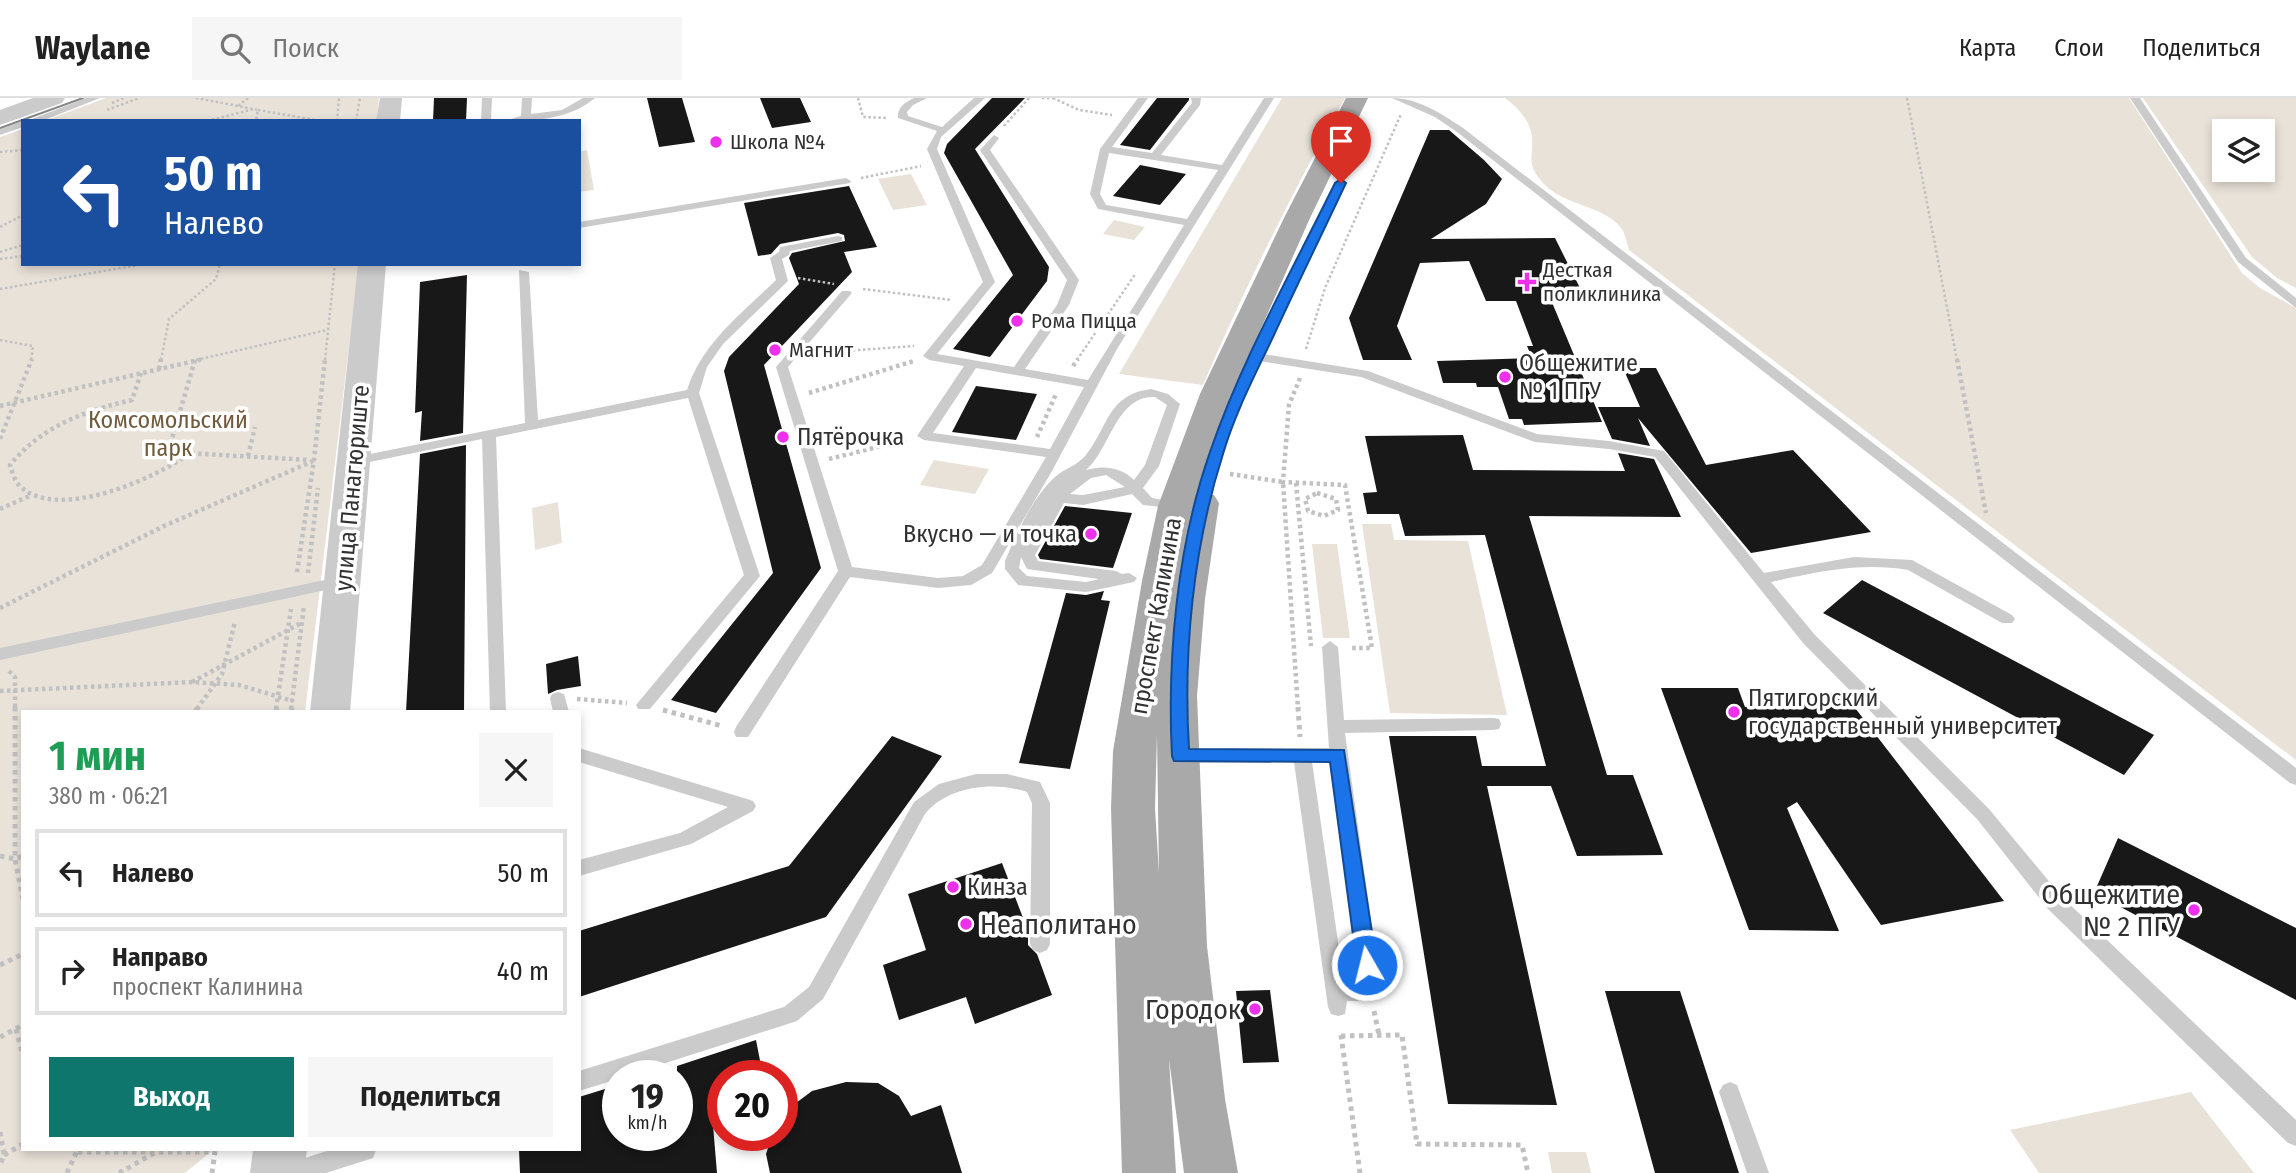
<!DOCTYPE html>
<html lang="ru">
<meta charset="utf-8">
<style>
:root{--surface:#fff;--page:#f6f6f6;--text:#222;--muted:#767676;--line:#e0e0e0;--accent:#0f766e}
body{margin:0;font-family:"Fira Sans Condensed",sans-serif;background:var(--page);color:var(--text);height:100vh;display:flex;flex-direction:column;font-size:26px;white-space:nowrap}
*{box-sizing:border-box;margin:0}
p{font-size:23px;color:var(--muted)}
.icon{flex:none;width:38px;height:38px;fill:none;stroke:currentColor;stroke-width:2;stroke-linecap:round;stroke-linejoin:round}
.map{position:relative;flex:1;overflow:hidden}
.drawer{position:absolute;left:21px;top:612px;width:560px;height:441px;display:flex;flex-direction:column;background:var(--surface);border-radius:0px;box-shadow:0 4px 10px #0003}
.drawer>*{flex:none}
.hud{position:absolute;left:21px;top:21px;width:560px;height:147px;border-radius:0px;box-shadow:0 4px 10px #0003;background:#1a4fa0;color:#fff;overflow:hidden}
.controls{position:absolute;left:2212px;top:21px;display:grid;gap:14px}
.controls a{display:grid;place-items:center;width:63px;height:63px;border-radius:0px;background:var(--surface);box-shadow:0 4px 10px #0003;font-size:35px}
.speed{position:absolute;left:602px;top:962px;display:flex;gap:14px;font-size:35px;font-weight:700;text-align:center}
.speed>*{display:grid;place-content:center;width:91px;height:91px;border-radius:50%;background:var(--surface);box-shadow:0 4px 10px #0003;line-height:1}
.speed small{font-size:18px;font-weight:400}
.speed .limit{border:10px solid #d22;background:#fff;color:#111}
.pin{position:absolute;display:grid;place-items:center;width:60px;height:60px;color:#fff;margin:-72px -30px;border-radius:50% 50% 50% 0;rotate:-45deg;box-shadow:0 0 7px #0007}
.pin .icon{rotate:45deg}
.me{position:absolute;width:77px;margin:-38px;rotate:352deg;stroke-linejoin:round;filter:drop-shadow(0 0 5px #0008)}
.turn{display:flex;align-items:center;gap:24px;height:147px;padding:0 28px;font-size:32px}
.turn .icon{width:91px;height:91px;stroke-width:2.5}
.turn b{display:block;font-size:49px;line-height:60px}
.round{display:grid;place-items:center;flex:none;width:74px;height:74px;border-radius:0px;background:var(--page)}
.head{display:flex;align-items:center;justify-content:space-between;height:119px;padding:0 28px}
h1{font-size:42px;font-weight:700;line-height:52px;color:#1e9e55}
.cta{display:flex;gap:14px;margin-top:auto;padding:14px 28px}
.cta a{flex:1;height:80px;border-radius:0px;background:var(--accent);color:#fff;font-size:28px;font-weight:700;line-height:80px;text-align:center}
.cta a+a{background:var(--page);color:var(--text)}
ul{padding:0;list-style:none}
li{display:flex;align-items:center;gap:21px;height:88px;margin:0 14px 10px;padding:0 14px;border:4px solid var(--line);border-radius:0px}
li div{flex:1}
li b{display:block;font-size:26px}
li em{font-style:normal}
header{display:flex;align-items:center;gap:42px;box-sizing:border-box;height:98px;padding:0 35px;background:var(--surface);border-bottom:2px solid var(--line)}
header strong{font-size:33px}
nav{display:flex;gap:38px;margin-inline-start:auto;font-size:24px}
.search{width:490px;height:63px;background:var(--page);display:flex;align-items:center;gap:18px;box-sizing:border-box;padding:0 24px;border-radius:0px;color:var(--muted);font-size:26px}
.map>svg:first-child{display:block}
.green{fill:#e9e2d9;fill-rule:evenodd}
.building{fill:#181818}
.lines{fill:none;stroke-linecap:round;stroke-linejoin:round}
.path-far2{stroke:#c1c1c1;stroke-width:2.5;stroke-dasharray:2.5 2.5;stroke-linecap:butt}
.path-far1{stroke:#c1c1c1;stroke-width:4.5;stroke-dasharray:3.5 3.5;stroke-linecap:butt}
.path{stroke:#c1c1c1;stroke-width:5;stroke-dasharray:4.5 4.5;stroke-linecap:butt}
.service{fill:#cbcbcb;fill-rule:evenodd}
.tertiary{fill:#cbcbcb;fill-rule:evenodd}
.primary{fill:#a9a9a9;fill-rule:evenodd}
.tram{stroke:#868686;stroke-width:2}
.route{fill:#1a73e8;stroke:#114b97;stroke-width:2}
.poi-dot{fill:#ec30eb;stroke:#fff;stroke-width:2.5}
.labels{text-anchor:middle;stroke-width:7;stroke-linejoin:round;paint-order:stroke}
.far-poi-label{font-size:21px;fill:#313131;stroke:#fff;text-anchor:start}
.poi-label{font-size:24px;fill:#313131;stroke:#fff;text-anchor:start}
.park-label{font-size:24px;fill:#705c3c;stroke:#fff}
.street-label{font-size:24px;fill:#313131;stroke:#fff}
.near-poi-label{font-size:28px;fill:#313131;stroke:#fff;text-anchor:end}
</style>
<header>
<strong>Waylane</strong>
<div class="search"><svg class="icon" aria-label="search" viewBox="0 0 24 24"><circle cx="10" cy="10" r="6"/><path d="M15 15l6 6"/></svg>Поиск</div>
<nav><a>Карта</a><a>Слои</a><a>Поделиться</a></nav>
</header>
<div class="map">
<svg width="2296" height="1075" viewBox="0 0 2296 1075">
<rect width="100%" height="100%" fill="#fff"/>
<path class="green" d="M106,0H379L377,23H44Z
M1282,0H1345C1293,93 1245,189 1203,287L1119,276Z
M1505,0H2129L2242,175L2260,190L2296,210V662L1629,152C1627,145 1625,136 1622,131C1603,106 1565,109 1543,85C1525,65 1534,60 1532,39C1530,22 1518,10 1505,0Z
M2143,0H2296V190L2277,180L2252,159ZM2224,33H2263V72H2224Z
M23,31V166H359L305,614H23V1052H213L185,1075H0V39Z
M587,52L594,92L579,94V54Z
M911,76L927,107L893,112L878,81Z
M1114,122L1145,129L1134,142L1103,136Z
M934,362L989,371L975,396L920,387Z
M558,404L562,445L535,452L532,410Z
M1362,426H1391L1394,442L1468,443L1507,617L1390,615Z
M1312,446H1337L1350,540H1323Z
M2191,994L2254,1075H2039L2010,1032Z
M1548,1054H1586L1591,1075H1552Z"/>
<path class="building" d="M434,0H467L466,23H433Z
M647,0H682L695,44L659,49Z
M760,0H800L811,24L772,30Z
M992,0H1025L975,51L1049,169L1047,183L990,259L953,251L1013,177L944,55L947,46Z
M1157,0H1189V2L1150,52L1120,47Z
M1430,32H1449L1484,62L1502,81L1486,106L1431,141L1555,140L1586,202H1551L1602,324L1524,327L1522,321H1509L1498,289H1477L1476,285H1443L1437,263L1532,260L1527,248H1533L1516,203H1486L1469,163L1420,165L1397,228L1412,262H1363L1349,220Z
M1140,67L1186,76L1160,107L1113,98Z
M849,88L877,149L844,154L852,174L764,267L821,470L716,615L671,602L773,475L724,273L729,259L799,186L789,160L792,155L845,143L844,137L838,135L780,146L771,156L758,158L744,105Z
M467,177L463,335L420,343L422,313L415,315L420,184Z
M1623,270H1656L1706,367L1793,352L1871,434L1751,455L1638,320L1650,348L1612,341L1598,309H1640Z
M976,288L1037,296L1016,342L952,334Z
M1463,337L1473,372L1625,373L1618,355L1654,361L1681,419L1529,418L1607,677H1633L1663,757L1577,758L1551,688H1487L1557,1007L1448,1006L1389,638H1476L1482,668H1546L1485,437L1405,438L1399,416H1367L1363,395L1377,394L1365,338Z
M466,347L464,614H406L420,356Z
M1065,408L1132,415L1113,470L1040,461L1038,457Z
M1862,482L2154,637L2124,677L1823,515Z
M1104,493L1101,502L1110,503L1070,671L1019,665L1066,495L1086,497Z
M578,558L581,588L557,592L548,596L546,566Z
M1661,590H1738L1745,609L1842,593L2004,803L1881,827L1797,704L1787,710L1839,833L1749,832Z
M892,638L942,658L826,819L579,899V833L789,768Z
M2118,740L2296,830V902L2094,795Z
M1002,765L1028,833V847L1037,856L1052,897L975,926L966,899L899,922L883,867L926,852L908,796Z
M1270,892L1279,964L1243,965L1236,893Z
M1605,893H1680L1739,1075H1655Z
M756,942L763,978H723V1012L712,1015L717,1075H520L519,1052H579V999L618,987V1038H677V968Z
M846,984L878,985L899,998L911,1018L941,1007L962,1075H770L766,1056L772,1038H782V1021L788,1011L812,993Z"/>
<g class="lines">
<path class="path-far2" d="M196,0L238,8
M248,0L238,8L258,12L256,23
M858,0L863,19L888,20
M1042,0H1053
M1053,0L1079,12L1112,17
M1907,0L1957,262
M112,5L124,0
M107,12L139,0
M258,12L321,23
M207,23L254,11
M337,23L339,0
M356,23L360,0
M1004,28L1029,0
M0,54L23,52
M861,80L921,68
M0,129L23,117
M0,154L23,147
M0,161L23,158
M798,180L834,186
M0,191L144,166
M863,191L952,202
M0,242L33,248L31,262
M1306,251L1325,190L1401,16
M818,255L914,248
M161,262L169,221L216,181L220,166
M196,262L327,232
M325,262L335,166
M1077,262L1136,175"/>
<path class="path-far1" d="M1957,261L1986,415
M195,262L168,354L309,362
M1073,268L1078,261
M159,271L161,261
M141,275L132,302C84,313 42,328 10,367C12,373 14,382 19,387C55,425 155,381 190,355
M1300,280L1289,307L1283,384L1345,387L1372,550H1351
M809,295L914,263
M0,308L203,261
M1037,339L1056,296
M0,341L32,261
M248,358L255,329
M829,361L906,342
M1230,376L1283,384L1298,611
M1296,385L1311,548
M1317,395L1336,401L1338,412L1324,418L1308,413L1305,401Z
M0,411L32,397
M297,474L314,362L325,261
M308,475L318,390
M0,510L164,428L313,363
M9,573L15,579V611
M192,584L301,525
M0,593L192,584L239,587L293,603
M577,601L627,605
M197,611L222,576L235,524
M276,611L291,511
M291,611L304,508"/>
<path class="path" d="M15,609V761L23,802
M1298,609L1300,639
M663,612L722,628
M195,614L198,609
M276,614L277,609
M291,614L292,609
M0,758L15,761L23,758
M0,867L23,856
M1374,913L1379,937
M16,931L23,958
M1341,937L1360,1075
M1341,938L1402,937L1417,1046L1522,1047L1528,1075
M0,939L23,927
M0,1034L4,1057L0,1067
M78,1054H215
M4,1057L23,1046
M67,1075L77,1053
M119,1075L156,1054
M212,1075L215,1053"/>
<path class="service" d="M86,0H100L42,23H27Z
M482,0H492L491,23H481Z
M522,0H532L531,16L562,12L583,0H595C570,21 536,23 505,23L521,18Z
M914,0H927L913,7L907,14L908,18L942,29L974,0H985L941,39L937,51L995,184L937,256L1014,269L1057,207L1067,182L980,52L994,37L999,40L990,52L1079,182L1069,207L1025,271L1088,282L1184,127L1098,111L1090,96L1100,51L1138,0H1148L1112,49L1152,55L1192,5L1191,0H1201L1200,7L1161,57L1222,67L1264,0H1274L1117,251L1052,373L992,475L971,487L938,490L850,479L748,639H736L734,634L736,629L838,473L776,269L842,193H850L852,195L788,269L852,469L938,480L963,478L982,467L1046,359L924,342L917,338L964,268L929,262L923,258L983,184L927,51L937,33L898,20C897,10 905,4 914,0ZM1109,55L1218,72L1187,121L1106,107L1100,96ZM976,270L1084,289L1050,351L933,335Z
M1392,0C1418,0 1442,16 1463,30L2296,670V687L2290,685L1457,34L1435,19Z
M2130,0H2140L2246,160L2296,200V210L2238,164Z
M23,23V29L0,37V31Z
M846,80L851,83L850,85L579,130V124Z
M838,138L842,139V143L790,153L789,157L782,161L788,183L786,185L723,246L707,269L699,295L760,478L650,611H638L636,607L744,477L688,300L496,339L506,614H490L482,341L355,367L350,366L348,363L350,360L525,325L519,172L529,174L538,322L687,292C702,245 741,216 776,182L770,160L779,154L780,149Z
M1257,255L1368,273L1537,336L1609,343L1664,353L1764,475L1854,459L1912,462L2012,517L2015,521L2012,525H2002L1908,472C1861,464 1817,474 1771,484L1815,537L1989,711L2062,799L2296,1022V1048L2288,1045L2048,811L1977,721L1803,545L1655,359L1609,351L1535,344L1361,279L1253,262V256Z
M1151,291L1168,296L1180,306L1159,368L1143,390L1152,400L1180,405L1182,408L1180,411L1143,407L1132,396L1083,407L1064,405L1035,457L1038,463L1116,473L1122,476L1129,475L1137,480L1134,484L1086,494L1018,487L1005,471V463C1017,435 1032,400 1055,379C1065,370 1077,368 1086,357C1109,328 1107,297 1151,291ZM1155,299L1167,307L1145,367L1134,382C1121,369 1103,367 1086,372C1110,352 1116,297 1155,299ZM1106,377L1125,389L1083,397L1070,396L1091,380ZM1021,459L1027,471L1099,481L1086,484L1027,478L1019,470Z
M344,478L352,483L349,487L0,562V550Z
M1330,543L1338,549L1344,622L1493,620L1499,621L1501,626L1499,631L1493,632L1345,635L1381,894L1378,900L1371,903H1347L1345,916L1338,918L1331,916L1328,909L1294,664L1180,665L1174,663L1171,658L1174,653L1180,651L1329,650L1322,549ZM1312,664H1330L1360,885H1344Z
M558,594L564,596L569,614H553L550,600L552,596Z
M579,650L747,701L753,703L756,708L753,713L691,746L579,778V762L680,735L728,709L579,664Z
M976,676H1007L1040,684L1050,705V846L1047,852L1040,855L1033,852L1030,846L1032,705L1027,694C994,683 948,688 925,716L823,901L797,923L625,978H618V981L579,993V973L784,909L809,889L914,704L939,686Z
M1730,984L1737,987L1769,1075H1747L1719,994L1723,987Z
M330,1052H376L373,1060L326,1075H280L283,1067Z"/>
<path class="tertiary" d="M33,0H65L62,5L0,27V12Z
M380,0H402L400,23H376Z
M358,166H386L350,614H310Z
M253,1052H307L304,1075H250Z"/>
<path class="primary" d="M1346,0H1368L1310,120L1232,296L1197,395L1214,397L1219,405L1205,501L1197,598L1207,848L1225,1001L1238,1075H1184L1169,961L1176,1075H1122L1111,711L1113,653L1142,483L1158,408L1200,296L1284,120ZM1157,636L1159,776L1155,711Z"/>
<path class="tram" d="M0,30L83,0"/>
</g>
<path class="route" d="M1341,81L1346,85C1322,136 1297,187 1273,239C1255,277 1235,315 1223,356C1193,450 1183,554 1189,651L1344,652L1377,867L1374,874L1367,876L1360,874L1357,867L1330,664L1174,663L1172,658C1167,559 1177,448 1210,354C1242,261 1292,173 1335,85Z"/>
<g class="poi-dot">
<circle cx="716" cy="44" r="7"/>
<path d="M1523.5 173.5h7v7h7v7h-7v7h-7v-7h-7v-7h7z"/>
<circle cx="1017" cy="223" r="7"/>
<circle cx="775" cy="252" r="7"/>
<circle cx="1505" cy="279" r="7"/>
<circle cx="783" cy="339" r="7"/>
<circle cx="1091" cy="436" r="7"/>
<circle cx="1734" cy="614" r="7"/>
<circle cx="953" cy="789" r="7"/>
<circle cx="2194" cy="812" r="7"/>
<circle cx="966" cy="826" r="7"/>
<circle cx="1255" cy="911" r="7"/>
</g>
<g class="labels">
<g class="far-poi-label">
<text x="730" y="51">Школа №4</text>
<text x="1543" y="179">Десткая<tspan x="1543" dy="24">поликлиника</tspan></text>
<text x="1031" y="230">Рома Пицца</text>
<text x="789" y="259">Магнит</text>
</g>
<g class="poi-label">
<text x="1519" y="273">Общежитие<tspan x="1519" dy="28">№ 1 ПГУ</tspan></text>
<text x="797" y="347">Пятёрочка</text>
<text x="1077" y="444" text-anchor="end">Вкусно — и точка</text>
<text x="1748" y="608">Пятигорский<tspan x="1748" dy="28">государственный университет</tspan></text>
<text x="967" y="797">Кинза</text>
</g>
<g class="park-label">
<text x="168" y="330">Комсомольский<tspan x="168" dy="28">парк</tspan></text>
</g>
<g class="street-label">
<text transform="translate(352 390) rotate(-85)" y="8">улица Панагюриште</text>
<text transform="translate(1156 518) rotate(-80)" y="8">проспект Калинина</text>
</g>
<g class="near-poi-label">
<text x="2180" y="806">Общежитие<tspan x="2180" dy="32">№ 2 ПГУ</tspan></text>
<text x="980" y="836" text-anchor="start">Неаполитано</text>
<text x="1241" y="921">Городок</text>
</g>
</g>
</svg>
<div class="controls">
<a><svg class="icon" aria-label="layers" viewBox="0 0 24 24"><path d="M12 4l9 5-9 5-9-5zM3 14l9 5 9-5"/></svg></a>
</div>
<div class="speed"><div>19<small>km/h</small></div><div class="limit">20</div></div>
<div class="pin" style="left:1341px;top:85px;background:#d93025"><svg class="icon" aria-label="arrive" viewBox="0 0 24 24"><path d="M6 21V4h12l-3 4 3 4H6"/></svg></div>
<svg class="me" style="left:1367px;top:867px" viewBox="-20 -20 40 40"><circle r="17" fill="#1a73e8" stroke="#fff" stroke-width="3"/><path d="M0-11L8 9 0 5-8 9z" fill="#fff"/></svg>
<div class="hud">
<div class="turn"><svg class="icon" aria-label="left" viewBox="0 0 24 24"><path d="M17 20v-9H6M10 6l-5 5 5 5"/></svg><div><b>50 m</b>Налево</div></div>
</div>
<section class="drawer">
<div class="head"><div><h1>1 мин</h1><p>380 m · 06:21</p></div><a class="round"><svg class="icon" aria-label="close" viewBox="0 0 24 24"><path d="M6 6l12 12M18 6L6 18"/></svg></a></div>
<ul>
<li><svg class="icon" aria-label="left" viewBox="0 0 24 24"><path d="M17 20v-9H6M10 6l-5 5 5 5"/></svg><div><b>Налево</b></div><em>50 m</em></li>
<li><svg class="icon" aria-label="right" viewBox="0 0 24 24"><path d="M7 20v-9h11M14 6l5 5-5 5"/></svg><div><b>Направо</b><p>проспект Калинина</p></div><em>40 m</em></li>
</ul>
<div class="cta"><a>Выход</a><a>Поделиться</a></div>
</section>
</div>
